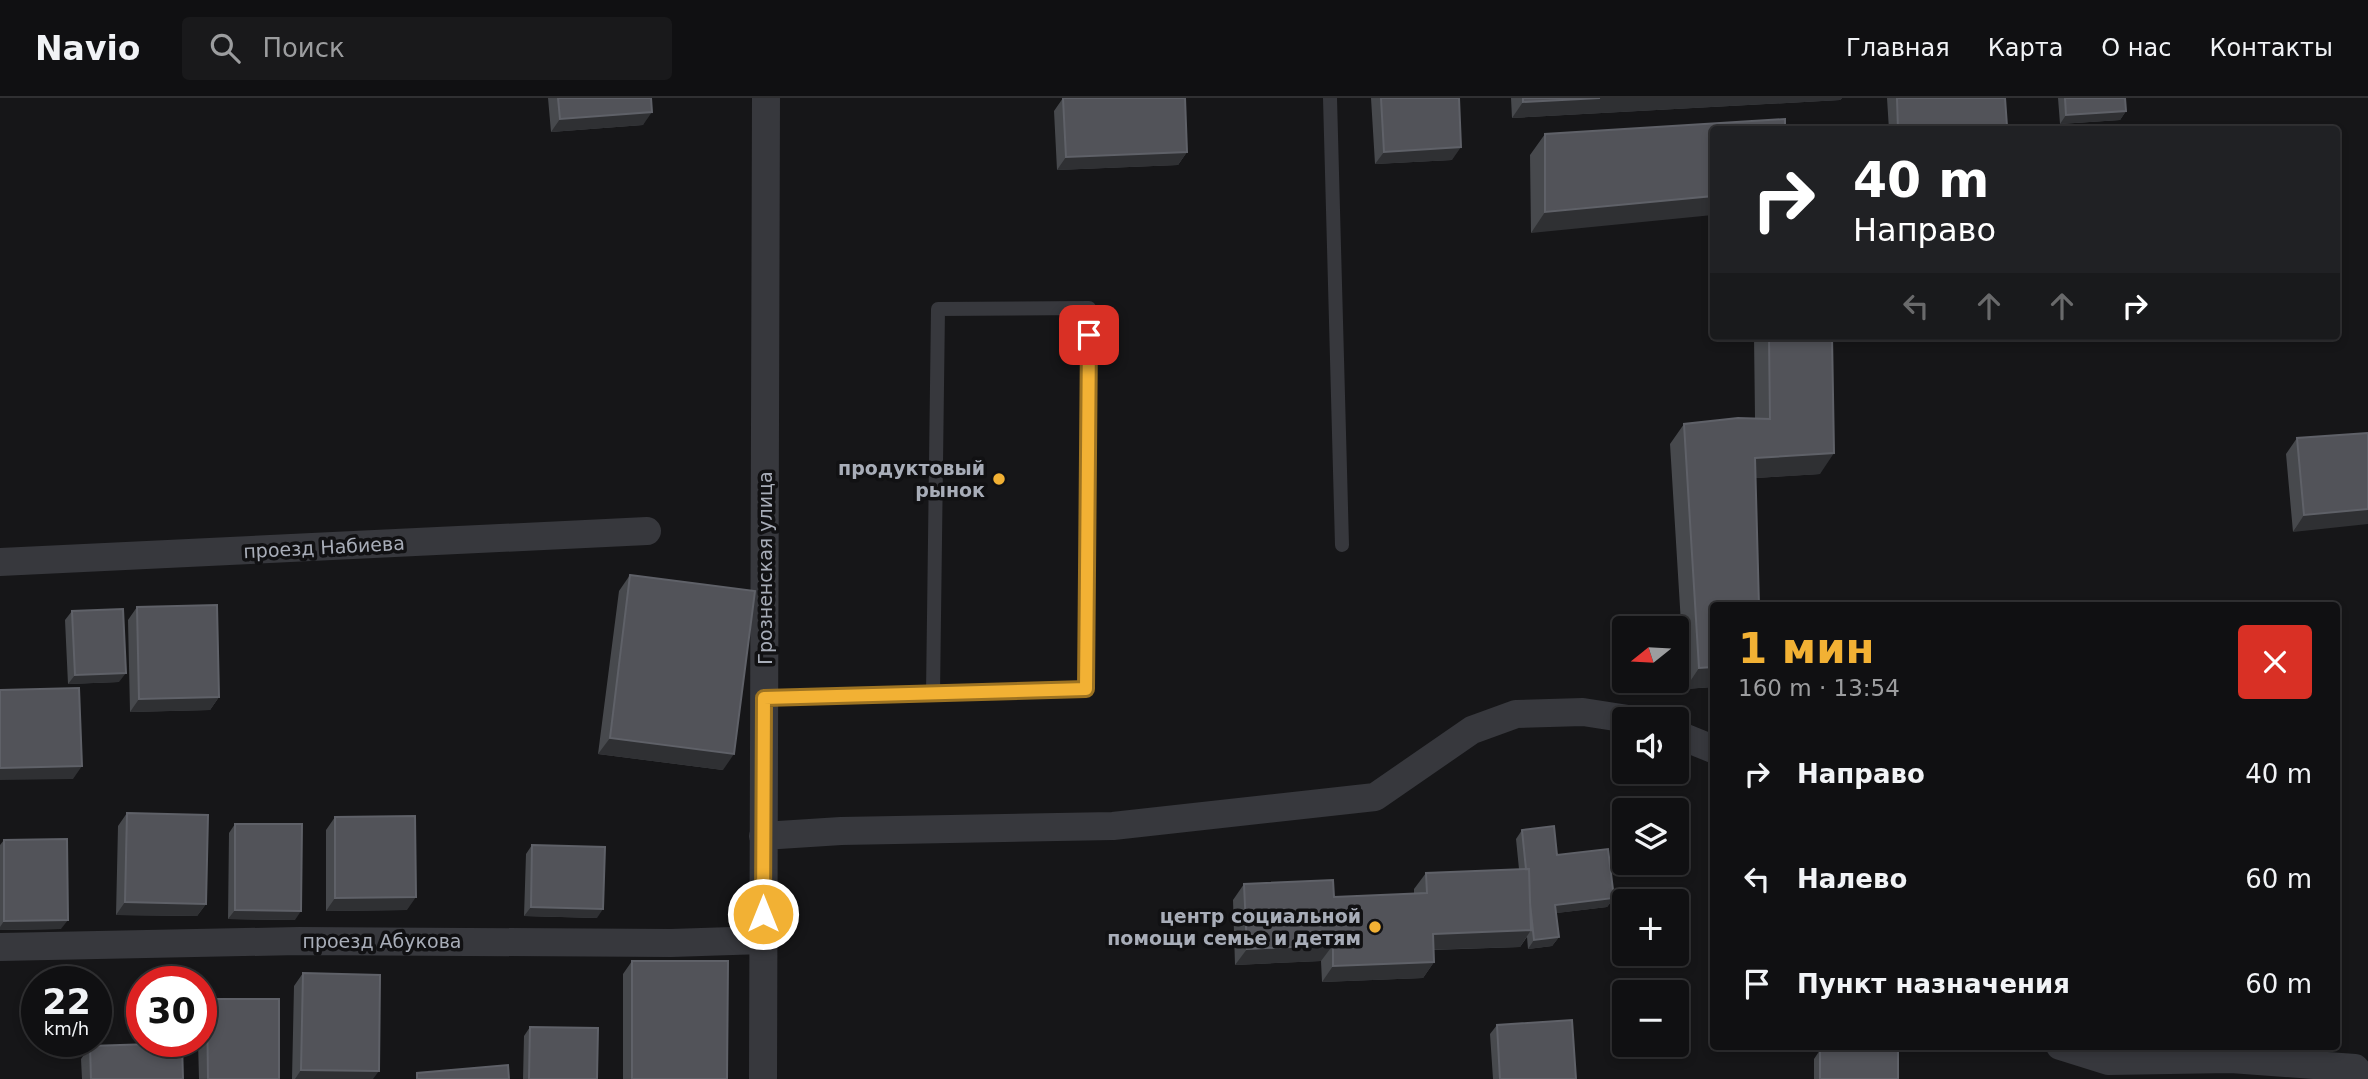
<!DOCTYPE html>
<html lang="ru">
<meta charset="utf-8">
<style>
:root{--surface:#101012;--page:#19191b;--text:#f1f3f6;--muted:#9c9d9f;--line:#303032;--accent:#f2b134}
body{margin:0;font-family:"DejaVu Sans",sans-serif;background:var(--page);color:var(--text);height:100vh;display:flex;flex-direction:column;font-size:26px;white-space:nowrap}
*{box-sizing:border-box;margin:0}
p{font-size:23px;color:var(--muted)}
.icon{flex:none;width:38px;height:38px;fill:none;stroke:currentColor;stroke-width:2;stroke-linecap:round;stroke-linejoin:round}
.map{position:relative;flex:1;overflow:hidden}
.drawer{position:absolute;left:1710px;top:504px;width:630px;height:448px;display:flex;flex-direction:column;background:var(--surface);border-radius:7px;box-shadow:0 4px 10px #0003,0 0 0 2px var(--line)}
.drawer>*{flex:none}
.guide{position:absolute;left:1710px;top:28px;width:630px;height:214px;border-radius:7px;box-shadow:0 4px 10px #0003,0 0 0 2px var(--line);background:#202124;color:#fff;overflow:hidden}
.needle{width:46px;rotate:252deg}
.fabs{position:absolute;left:1612px;top:518px;display:grid;gap:14px}
.fabs a{display:grid;place-items:center;width:77px;height:77px;border-radius:7px;background:var(--surface);box-shadow:0 4px 10px #0003,0 0 0 2px var(--line);font-size:35px}
.speed{position:absolute;left:21px;top:868px;display:flex;gap:14px;font-size:35px;font-weight:700;text-align:center}
.speed>*{display:grid;place-content:center;width:91px;height:91px;border-radius:50%;background:var(--surface);box-shadow:0 4px 10px #0003,0 0 0 2px var(--line);line-height:1}
.speed small{font-size:18px;font-weight:400}
.speed .limit{border:10px solid #d22;background:#fff;color:#111}
.pin{position:absolute;display:grid;place-items:center;width:60px;height:60px;color:#fff;margin:-30px;border-radius:14px;box-shadow:0 4px 10px #0006}
.me{position:absolute;width:77px;margin:-38px;rotate:0deg;stroke-linejoin:round;filter:drop-shadow(0 0 5px #0008)}
.turn{display:flex;align-items:center;gap:24px;height:147px;padding:0 28px;font-size:32px}
.turn .icon{width:91px;height:91px;stroke-width:2.5}
.turn b{display:block;font-size:49px;line-height:60px}
.lanes{display:flex;align-items:center;height:66px;padding:0 28px;background:#0003;justify-content:center;gap:35px;direction:ltr}
.lanes .off{opacity:.35}
.round{display:grid;place-items:center;flex:none;width:74px;height:74px;border-radius:7px;background:var(--page)}
.head{display:flex;align-items:center;justify-content:space-between;height:119px;padding:0 28px}
h1{font-size:42px;font-weight:700;line-height:52px;color:var(--accent)}
ul{padding:0;list-style:none}
li{display:flex;align-items:center;gap:21px;height:105px;padding:0 28px}
li div{flex:1}
li b{display:block;font-size:26px}
li em{font-style:normal}
header{display:flex;align-items:center;gap:42px;box-sizing:border-box;height:98px;padding:0 35px;background:var(--surface);border-bottom:2px solid var(--line)}
header strong{font-size:33px}
nav{display:flex;gap:38px;margin-inline-start:auto;font-size:24px}
.search{width:490px;height:63px;background:var(--page);display:flex;align-items:center;gap:18px;box-sizing:border-box;padding:0 24px;border-radius:7px;color:var(--muted);font-size:26px}
.map>svg:first-child{display:block}
.lines{fill:none;stroke-linecap:round;stroke-linejoin:round}
.service{stroke:#37383d;stroke-width:14}
.minor{stroke:#37383d;stroke-width:28}
.wall{fill:#47494d}
.shaded-wall{fill:#2f3033}
.building{fill:#525359;stroke:#5f6168;stroke-width:2}
.route-casing{stroke:#9d7322;stroke-width:18}
.route{stroke:#f2b134;stroke-width:12}
.poi-dot{fill:#f2b134;stroke:#111113;stroke-width:2.5}
.labels{text-anchor:middle;stroke-width:7;stroke-linejoin:round;paint-order:stroke}
.poi-label{font-size:19px;font-weight:bold;fill:#a8adb8;stroke:#111113;text-anchor:end}
.street-label{font-size:19px;fill:#a8adb8;stroke:#111113}
</style>
<header>
<strong>Navio</strong>
<div class="search"><svg class="icon" aria-label="search" viewBox="0 0 24 24"><circle cx="10" cy="10" r="6"/><path d="M15 15l6 6"/></svg>Поиск</div>
<nav><a>Главная</a><a>Карта</a><a>О нас</a><a>Контакты</a></nav>
</header>
<div class="map">
<svg width="2368" height="981" viewBox="0 0 2368 981">
<rect width="100%" height="100%" fill="#161618"/>
<g class="lines">
<path class="service" d="M1330,0L1342,447
M764,600L1086,591L1089,210L938,211L933,596"/>
<path class="minor" d="M0,464L647,433
M1676,636L1713,651
M763,738L841,733L1113,728L1375,699L1472,632L1516,616L1583,614L1628,621
M0,849L299,843L671,845L763,842
M2060,948L2108,963L2231,961L2355,970L2365,981
M763,981L766,0"/>
</g>
<path class="wall" d="M548,0H651L643,27L551,34Z
M1063,0L1187,54L1178,67L1057,72L1054,13Z
M1371,0H1459L1452,62L1375,66Z
M1511,0H1842L1840,2L1512,20Z
M1887,0H2005L2004,32H1889Z
M2058,0H2125L2126,13L2120,22L2060,26Z
M1785,32L1531,135L1530,57L1545,36Z
M1754,238H1832L1820,376L1755,380L1713,589L1685,591L1670,346L1684,326L1755,320Z
M2368,335L2293,434L2286,356L2297,340Z
M630,477L723,672L598,656L619,493Z
M137,509L219,599L210,612L130,614L128,522Z
M72,513L119,584L68,586L65,522Z
M127,715L206,806L197,818L116,817L118,728Z
M335,719L407,812L326,813V732Z
M235,726L295,822L228,821L229,735Z
M1522,732L1557,757L1614,800L1607,809L1556,815L1559,839L1552,848L1528,851L1527,839L1520,849L1433,852L1434,864L1423,880L1322,884L1321,863L1235,867L1233,802L1244,786L1334,799L1414,796V791L1426,775L1519,771L1516,741Z
M4,742L61,831L0,832V747Z
M532,747L597,820L524,818L526,756Z
M1620,798L1686,847L1680,856L1614,857L1613,807Z
M632,863L727,981H623V876Z
M303,875L373,981H292L294,888Z
M207,901L279,981H199L198,943H201V909Z
M1497,927L1576,981H1493L1490,936Z
M530,929L597,981H523L524,938Z
M90,948L183,981H82L81,961Z
M1820,952L1898,981H1814V961Z"/>
<path class="shaded-wall" d="M1600,0H1842L1840,2L1512,20L1523,4Z
M2126,13L2120,22L2060,26L2066,17Z
M652,14L643,27L551,34L560,21Z
M2007,28L2004,32H1941Z
M1461,49L1452,62L1375,66L1384,54Z
M1187,54L1178,67L1057,72L1066,59Z
M1713,98V117L1531,135L1545,114Z
M1834,355L1820,376L1740,381L1755,360Z
M2368,411V426L2293,434L2304,417Z
M1713,569V589L1685,591L1699,570Z
M126,575L119,584L68,586L75,577Z
M219,599L210,612L130,614L139,601Z
M610,640L734,656L723,672L598,656Z
M82,668L73,681L0,682V670Z
M416,799L407,812L326,813L335,800Z
M1614,800L1607,809L1549,816L1555,807Z
M125,804L206,806L197,818L116,817Z
M531,809L603,811L597,820L524,818Z
M235,812L301,813L295,822L228,821Z
M68,822L61,831L0,832V829L4,823Z
M1531,832L1520,849L1421,852L1433,836Z
M1559,839L1552,848L1528,851L1534,842Z
M1333,847L1321,863L1235,867L1247,851Z
M1676,847H1686L1680,856H1676Z
M1621,848H1624V856H1671L1614,857Z
M1434,864L1423,880L1322,884L1333,868Z
M301,972L379,973L373,981H295Z"/>
<path class="building" d="M558,0H651L652,14L560,21Z
M1063,0H1185L1187,54L1066,59Z
M1381,0H1459L1461,49L1384,54Z
M1523,0H1600L1523,4Z
M1897,0H2005L2007,28L1941,32H1898Z
M2065,0H2125L2126,13L2066,17Z
M1785,21V32H1713V98L1545,114V36Z
M1769,238H1832L1834,355L1755,360L1759,508H1713V569L1699,570L1684,326L1738,320L1770,321Z
M2368,335V411L2304,417L2297,340Z
M630,477L755,493L734,656L610,640Z
M217,507L219,599L139,601L137,509Z
M123,511L126,575L75,577L72,513Z
M79,590L82,668L0,670V592Z
M127,715L208,717L206,806L125,804Z
M415,718L416,799L335,800V719Z
M235,726H302L301,813L235,812Z
M1554,728L1557,757L1608,751L1614,800L1555,807L1559,839L1534,842L1530,805L1529,771H1526L1522,732Z
M67,741L68,822L4,823V742Z
M532,747L605,749L603,811L531,809Z
M1529,771L1531,832L1433,836L1434,864L1333,868V847L1247,851L1244,786L1333,782L1334,799L1427,795L1426,775Z
M1685,796L1686,847H1676V803H1624V848H1621L1620,798Z
M632,863H728L727,981H632Z
M303,875L380,877L379,973L301,972Z
M207,901H279V981H208Z
M1572,922L1576,981H1500L1497,927Z
M530,929L598,930L597,981H529Z
M182,945L183,981H91L90,948Z
M1820,952H1898V981H1820Z
M508,967L509,981H417V975Z"/>
<g class="lines">
<defs>
<path id="route" d="M763,816L764,600L1086,591L1089,237"/>
</defs>
<use href="#route" class="route-casing"/>
<use href="#route" class="route"/>
</g>
<g class="poi-dot">
<circle cx="999" cy="381" r="7"/>
<circle cx="1375" cy="829" r="7"/>
</g>
<g class="labels">
<g class="poi-label">
<text x="985" y="377">продуктовый<tspan x="985" dy="22">рынок</tspan></text>
<text x="1361" y="825">центр социальной<tspan x="1361" dy="22">помощи семье и детям</tspan></text>
</g>
<g class="street-label">
<text transform="translate(324 449) rotate(-3)" y="7">проезд Набиева</text>
<text transform="translate(765 470) rotate(-90)" y="7">Грозненская улица</text>
<text x="382" y="850">проезд Абукова</text>
</g>
</g>
</svg>
<div class="fabs">
<a><svg class="needle" viewBox="-14 -14 28 28"><path d="M0-13l5 13h-10z" fill="#e53935"/><path d="M0 13l5-13h-10z" fill="#9c9d9f"/></svg></a>
<a><svg class="icon" aria-label="sound" viewBox="0 0 24 24"><path d="M4 9h4l5-4v14l-5-4H4zM17 9q2 3 0 6"/></svg></a>
<a><svg class="icon" aria-label="layers" viewBox="0 0 24 24"><path d="M12 4l9 5-9 5-9-5zM3 14l9 5 9-5"/></svg></a>
<a>+</a>
<a>−</a>
</div>
<div class="speed"><div>22<small>km/h</small></div><div class="limit">30</div></div>
<div class="pin" style="left:1089px;top:237px;background:#d93025"><svg class="icon" aria-label="arrive" viewBox="0 0 24 24"><path d="M6 21V4h12l-3 4 3 4H6"/></svg></div>
<svg class="me" style="left:763px;top:816px" viewBox="-20 -20 40 40"><circle r="17" fill="#f2b134" stroke="#fff" stroke-width="3"/><path d="M0-11L8 9 0 5-8 9z" fill="#fff"/></svg>
<div class="guide">
<div class="turn"><svg class="icon" aria-label="right" viewBox="0 0 24 24"><path d="M7 20v-9h11M14 6l5 5-5 5"/></svg><div><b>40 m</b>Направо</div></div>
<div class="lanes"><svg class="icon off" aria-label="left" viewBox="0 0 24 24"><path d="M17 20v-9H6M10 6l-5 5 5 5"/></svg><svg class="icon off" aria-label="ahead" viewBox="0 0 24 24"><path d="M12 20V5M6 11l6-6 6 6"/></svg><svg class="icon off" aria-label="ahead" viewBox="0 0 24 24"><path d="M12 20V5M6 11l6-6 6 6"/></svg><svg class="icon" aria-label="right" viewBox="0 0 24 24"><path d="M7 20v-9h11M14 6l5 5-5 5"/></svg></div>
</div>
<section class="drawer">
<div class="head"><div><h1>1 мин</h1><p>160 m · 13:54</p></div><a class="round" style="background:#d93025;color:#fff"><svg class="icon" aria-label="close" viewBox="0 0 24 24"><path d="M6 6l12 12M18 6L6 18"/></svg></a></div>
<ul>
<li><svg class="icon" aria-label="right" viewBox="0 0 24 24"><path d="M7 20v-9h11M14 6l5 5-5 5"/></svg><div><b>Направо</b></div><em>40 m</em></li>
<li><svg class="icon" aria-label="left" viewBox="0 0 24 24"><path d="M17 20v-9H6M10 6l-5 5 5 5"/></svg><div><b>Налево</b></div><em>60 m</em></li>
<li><svg class="icon" aria-label="arrive" viewBox="0 0 24 24"><path d="M6 21V4h12l-3 4 3 4H6"/></svg><div><b>Пункт назначения</b></div><em>60 m</em></li>
</ul>
</section>
</div>
